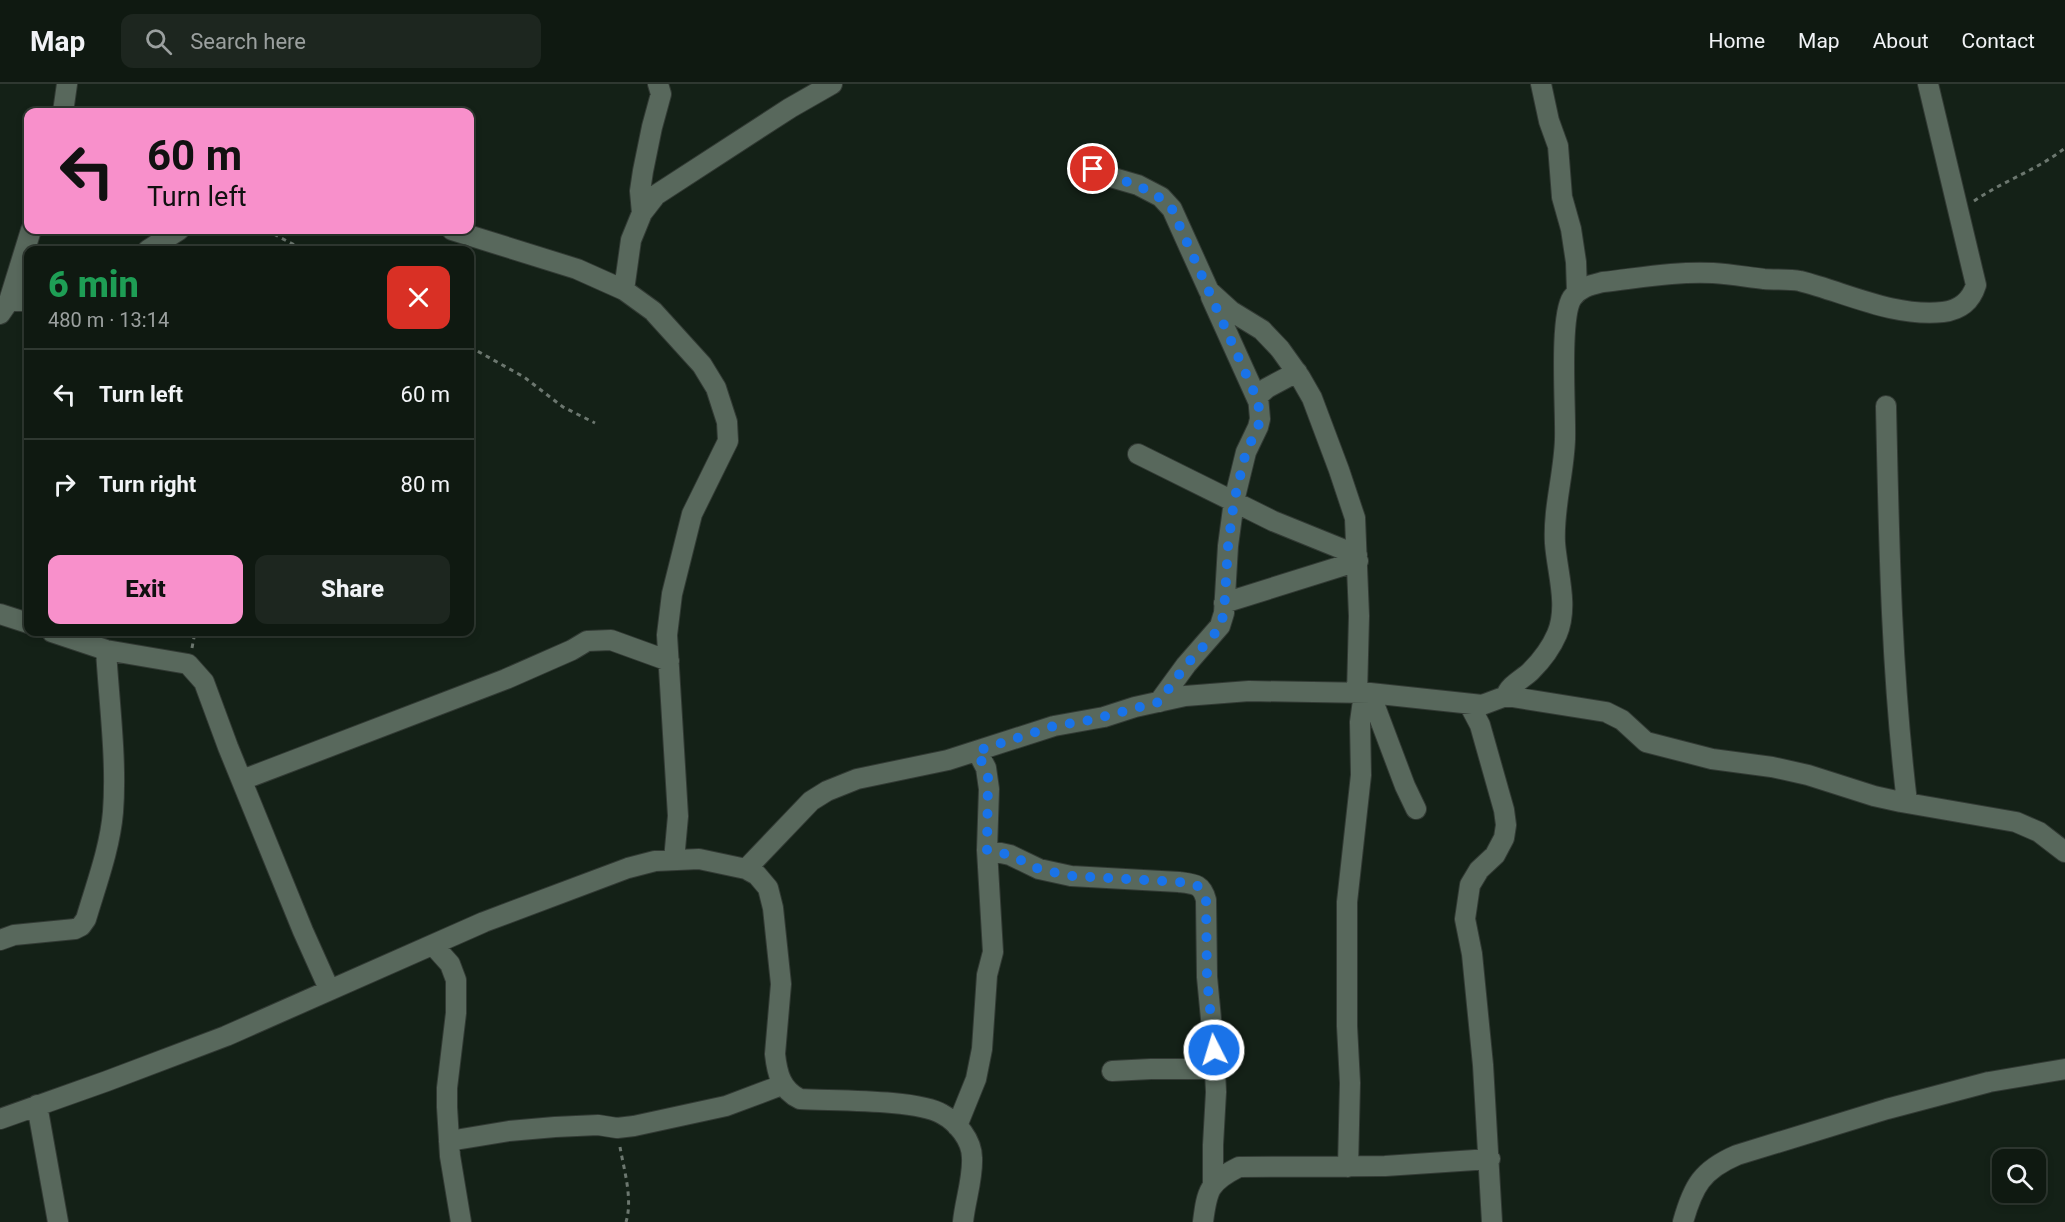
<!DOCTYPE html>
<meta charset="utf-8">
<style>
:root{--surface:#0f1911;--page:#1d261f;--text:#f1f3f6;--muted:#9ba09f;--line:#2f3831;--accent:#f890cb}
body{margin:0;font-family:Roboto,sans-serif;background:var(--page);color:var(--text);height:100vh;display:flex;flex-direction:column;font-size:22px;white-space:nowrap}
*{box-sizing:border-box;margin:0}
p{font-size:20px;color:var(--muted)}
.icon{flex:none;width:33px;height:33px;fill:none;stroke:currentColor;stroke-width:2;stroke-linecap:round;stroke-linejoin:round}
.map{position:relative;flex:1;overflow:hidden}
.panel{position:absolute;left:24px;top:162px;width:450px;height:390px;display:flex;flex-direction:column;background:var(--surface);border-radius:12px;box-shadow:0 3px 9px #0003,0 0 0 2px var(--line)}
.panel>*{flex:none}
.top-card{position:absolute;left:24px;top:24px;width:450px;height:126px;border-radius:12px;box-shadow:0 3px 9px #0003,0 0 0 2px var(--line);background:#f890cb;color:#111;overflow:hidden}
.tools{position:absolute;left:1992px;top:1065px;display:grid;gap:12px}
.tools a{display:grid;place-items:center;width:54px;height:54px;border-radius:12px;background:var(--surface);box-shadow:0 3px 9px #0003,0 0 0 2px var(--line);font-size:30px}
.pin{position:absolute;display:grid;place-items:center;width:51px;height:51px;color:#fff;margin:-26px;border:3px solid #fff;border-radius:50%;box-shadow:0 2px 6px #0007}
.me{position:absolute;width:66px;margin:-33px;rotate:355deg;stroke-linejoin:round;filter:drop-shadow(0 0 4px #0008)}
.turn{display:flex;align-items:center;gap:21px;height:126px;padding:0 24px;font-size:27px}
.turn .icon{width:78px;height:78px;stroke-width:2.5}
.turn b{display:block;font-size:42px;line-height:51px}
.round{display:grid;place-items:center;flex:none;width:63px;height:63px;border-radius:12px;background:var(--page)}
.headline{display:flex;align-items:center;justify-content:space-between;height:102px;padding:0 24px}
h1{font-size:36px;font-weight:800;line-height:45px;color:#1e9e55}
.cta{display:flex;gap:12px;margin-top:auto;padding:12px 24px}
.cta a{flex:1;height:69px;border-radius:12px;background:var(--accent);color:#111;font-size:24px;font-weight:800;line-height:69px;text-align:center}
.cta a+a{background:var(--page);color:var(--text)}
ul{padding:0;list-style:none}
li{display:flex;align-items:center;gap:18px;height:90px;padding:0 24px;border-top:2px solid var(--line)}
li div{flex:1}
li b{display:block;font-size:22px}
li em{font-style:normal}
header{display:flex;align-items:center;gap:36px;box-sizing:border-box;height:84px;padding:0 30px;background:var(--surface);border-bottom:2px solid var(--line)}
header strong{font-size:28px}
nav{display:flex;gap:33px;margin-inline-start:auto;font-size:21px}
.search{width:420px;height:54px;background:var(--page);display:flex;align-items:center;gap:15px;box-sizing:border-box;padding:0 21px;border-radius:12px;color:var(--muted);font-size:22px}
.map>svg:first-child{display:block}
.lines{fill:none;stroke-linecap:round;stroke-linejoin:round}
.minor-casing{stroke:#323a34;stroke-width:22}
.path{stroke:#6c776f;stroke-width:3;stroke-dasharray:4.5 4.5;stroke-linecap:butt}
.minor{stroke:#58685c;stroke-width:20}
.route{stroke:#1a73e8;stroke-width:10;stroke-dasharray:0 18}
</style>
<header>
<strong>Map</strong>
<div class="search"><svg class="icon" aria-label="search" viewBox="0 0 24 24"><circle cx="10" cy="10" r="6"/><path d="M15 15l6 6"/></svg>Search here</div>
<nav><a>Home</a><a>Map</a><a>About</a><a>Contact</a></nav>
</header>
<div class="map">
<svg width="2065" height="1138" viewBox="0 0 2065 1138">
<rect width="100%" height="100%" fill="#142117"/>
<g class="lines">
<defs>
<path id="minor" d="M1541,0L1549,37L1558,62L1562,113L1571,145L1576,178L1577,208
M63,28L67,0
M1082,76L1093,85L1107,92L1138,101L1161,113L1172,125L1209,207L1231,227L1262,246L1280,265L1300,293L1312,314L1339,386L1355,434L1359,532L1357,610
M642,129L640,107L643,87L652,43L661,10L658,0
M452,146L577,185L624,206L653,227L702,281L716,304L727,338L728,357L692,430L672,510L667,551L678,732L674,776
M148,166L179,146
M624,206L631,156L642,129L656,111L790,24L832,0
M1211,213L1258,317
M9,217H28
M0,230L9,217L31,146
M1886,322C1889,456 1891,585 1907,718
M1138,370L1273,437L1357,471
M1224,519L1358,477
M0,530L28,539
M52,548L106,566L188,580L204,598L228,663L303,847L329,905
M1370,609L1405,702L1416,725
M1506,612C1509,601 1523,595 1531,587C1542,576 1551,564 1557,550C1569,522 1557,488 1555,459C1553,424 1564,390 1565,355C1566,327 1559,234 1572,214C1580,203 1591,201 1603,198C1639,194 1677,187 1713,189C1730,190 1747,193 1764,195C1775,196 1789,195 1800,197C1847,209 1893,233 1943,228C1960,226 1971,217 1976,201L1928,0
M1159,618L1186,581L1220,542L1224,529L1228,462L1234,417L1246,368L1258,343L1260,335L1258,312L1267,304L1297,288
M1469,620L1480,641L1504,726L1506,741L1504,754L1495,771L1479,786L1470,801L1465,835L1472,870L1483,981L1492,1138
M242,696L506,595L572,566L587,557L611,556L669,577
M987,766L1010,771L1039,785L1071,792L1179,798C1195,800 1202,800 1206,816L1207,893L1214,966L1216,1008L1213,1061V1101
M746,785L811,717L827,707L857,695L948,676L1054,642L1104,633L1135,623L1185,612L1249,607L1370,609L1482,621L1506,612L1606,628L1622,636L1646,658L1712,675L1772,683L1808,691L1874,712L1901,718L2016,738L2039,748L2065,768
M0,856L14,851L75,845L81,842L86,835C96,801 110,764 113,728C117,676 109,618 106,566
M433,861L450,880L456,896V929L447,1004V1023L450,1072L461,1138
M1112,987L1151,985H1215
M37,1021L58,1138
M0,1035L107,997L226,952L484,838L628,784L655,777L699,775L746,785L757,791L768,804L773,824L781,900L775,970C777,989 781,1006 800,1015C832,1017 917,1015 942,1030C957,1038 972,1056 972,1074C973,1095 965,1117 963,1138
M957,1042L976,995L982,965L987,891L993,868L987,766L989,705L986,684L977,667
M449,1057L509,1047L555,1043L598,1041L617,1044L634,1042L726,1022L782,1001
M1348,1083L1350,999L1347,942V818L1361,691L1360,638L1364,609
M1203,1138C1207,1106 1209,1098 1239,1083L1385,1082L1490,1075
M1683,1138C1693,1102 1702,1086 1737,1071L1887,1025L1989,998L2065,985"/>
</defs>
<use href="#minor" class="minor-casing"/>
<path class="path" d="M1974,117C2003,97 2037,86 2065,64
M266,146L304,166
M470,263L524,293L563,323L595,339
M192,564L195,548
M620,1063C624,1086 633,1115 626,1138"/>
<use href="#minor" class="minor"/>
</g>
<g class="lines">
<path class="route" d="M1093,85C1123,99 1149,100 1172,125L1258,317L1260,335L1258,343L1246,368L1234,417L1228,462L1224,529L1220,542L1213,552L1186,581L1159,618L1091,636L1054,642L977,667L988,692L987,766L1010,771L1039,785L1071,792L1179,798C1195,800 1202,800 1206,816L1207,894L1214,966"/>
</g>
</svg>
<div class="tools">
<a><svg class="icon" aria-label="search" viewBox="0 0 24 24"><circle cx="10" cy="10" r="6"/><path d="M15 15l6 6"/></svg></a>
</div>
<div class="pin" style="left:1093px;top:85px;background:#d93025"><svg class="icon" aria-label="arrive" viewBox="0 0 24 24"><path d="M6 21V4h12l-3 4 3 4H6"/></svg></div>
<svg class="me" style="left:1214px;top:966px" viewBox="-20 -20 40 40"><circle r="17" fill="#1a73e8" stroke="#fff" stroke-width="3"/><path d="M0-11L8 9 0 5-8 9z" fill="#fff"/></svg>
<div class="top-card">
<div class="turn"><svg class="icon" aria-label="left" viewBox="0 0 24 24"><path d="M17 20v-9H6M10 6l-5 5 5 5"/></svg><div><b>60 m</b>Turn left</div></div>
</div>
<section class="panel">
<div class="headline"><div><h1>6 min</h1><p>480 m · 13:14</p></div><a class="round" style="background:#d93025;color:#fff"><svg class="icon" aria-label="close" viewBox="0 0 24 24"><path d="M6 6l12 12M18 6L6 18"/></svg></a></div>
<ul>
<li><svg class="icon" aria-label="left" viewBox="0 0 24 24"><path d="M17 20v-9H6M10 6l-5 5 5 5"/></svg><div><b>Turn left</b></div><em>60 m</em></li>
<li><svg class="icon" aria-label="right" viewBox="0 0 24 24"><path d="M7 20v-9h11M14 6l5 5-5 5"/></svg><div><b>Turn right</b></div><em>80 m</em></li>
</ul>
<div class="cta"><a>Exit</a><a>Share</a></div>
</section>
</div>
